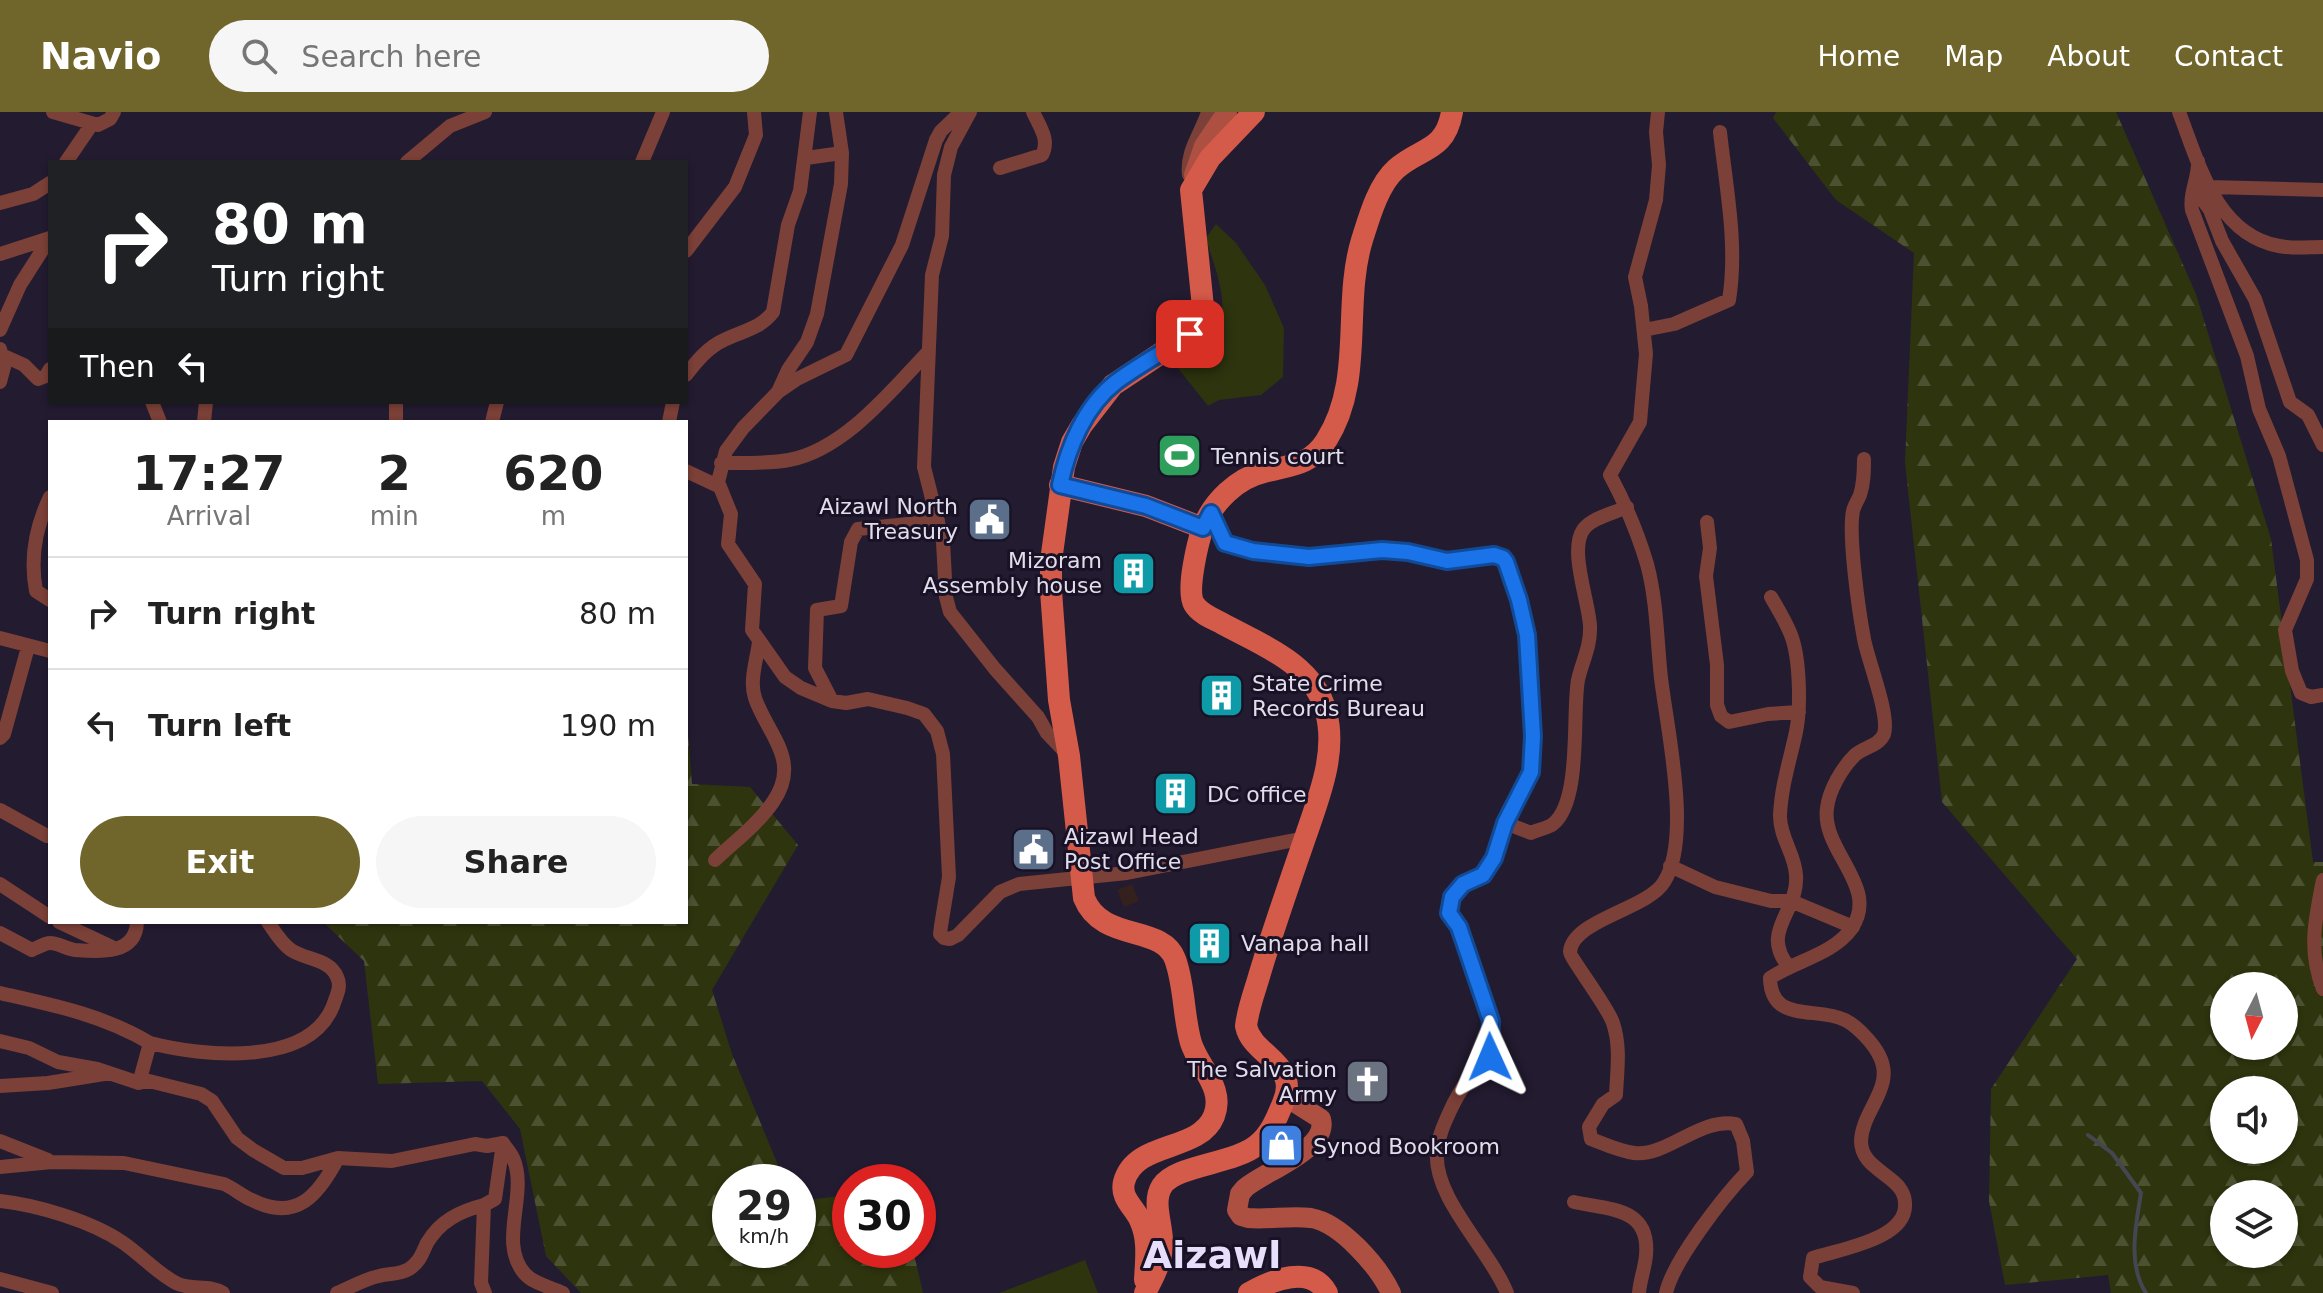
<!DOCTYPE html>
<style>
:root{--surface:#fff;--page:#f6f6f6;--text:#222;--muted:#767676;--line:#e0e0e0;--accent:#70652b}
body{margin:0;font-family:"DejaVu Sans",sans-serif;background:var(--page);color:var(--text);height:100vh;display:flex;flex-direction:column;font-size:30px;white-space:nowrap}
*{box-sizing:border-box;margin:0}
p{font-size:26px;color:var(--muted)}
.icon{flex:none;width:44px;height:44px;fill:none;stroke:currentColor;stroke-width:2;stroke-linecap:round;stroke-linejoin:round}
.map{position:relative;flex:1;overflow:hidden}
.drawer{position:absolute;left:48px;top:308px;width:640px;height:504px;display:flex;flex-direction:column;background:var(--surface);border-radius:0px;box-shadow:0 2px 6px #0004}
.drawer>*{flex:none}
.guide{position:absolute;left:48px;top:48px;width:640px;height:244px;border-radius:0px;box-shadow:0 2px 6px #0004;background:#202124;color:#fff;overflow:hidden}
.needle{width:52px;rotate:186deg}
.controls{position:absolute;left:2210px;top:860px;display:grid;gap:16px}
.controls a{display:grid;place-items:center;width:88px;height:88px;border-radius:50%;background:var(--surface);box-shadow:0 2px 6px #0004;font-size:40px}
.speed{position:absolute;left:712px;top:1052px;display:flex;gap:16px;font-size:40px;font-weight:700;text-align:center}
.speed>*{display:grid;place-content:center;width:104px;height:104px;border-radius:50%;background:var(--surface);box-shadow:0 2px 6px #0004;line-height:1}
.speed small{font-size:20px;font-weight:400}
.speed .limit{border:12px solid #d22;background:#fff;color:#111}
.pin{position:absolute;display:grid;place-items:center;width:68px;height:68px;color:#fff;margin:-34px;border-radius:16px;box-shadow:0 4px 12px #0006}
.me{position:absolute;width:88px;margin:-44px;rotate:359deg;stroke-linejoin:round;filter:drop-shadow(0 0 6px #0008)}
.turn{display:flex;align-items:center;gap:28px;height:168px;padding:0 32px;font-size:36px}
.turn .icon{width:104px;height:104px;stroke-width:2.5}
.turn b{display:block;font-size:56px;line-height:68px}
.then{display:flex;align-items:center;height:76px;padding:0 32px;background:#0003;gap:16px;font-size:30px}
.eta{display:flex;justify-content:space-evenly;align-items:center;height:136px;text-align:center}
.eta b{font-size:48px;font-weight:700;line-height:56px}
.action{display:flex;gap:16px;margin-top:auto;padding:16px 32px}
.action a{flex:1;height:92px;border-radius:48px;background:var(--accent);color:#fff;font-size:32px;font-weight:700;line-height:92px;text-align:center}
.action a+a{background:var(--page);color:var(--text)}
ul{padding:0;list-style:none}
li{display:flex;align-items:center;gap:24px;height:112px;padding:0 32px;border-top:2px solid var(--line)}
li div{flex:1}
li b{display:block;font-size:30px}
li em{font-style:normal}
header{display:flex;align-items:center;gap:48px;box-sizing:border-box;height:112px;padding:0 40px;background:var(--accent);color:#fff}
header strong{font-size:38px}
nav{display:flex;gap:44px;margin-inline-start:auto;font-size:28px}
.search{width:560px;height:72px;background:var(--page);display:flex;align-items:center;gap:20px;box-sizing:border-box;padding:0 28px;border-radius:44px;color:var(--muted);font-size:30px}
.map>svg:first-child{display:block}
.commercial{fill:#34211e}
.forest{fill:url(#forest-firs);fill-rule:evenodd}
.park{fill:#2e340e}
.lines{fill:none;stroke-linecap:round;stroke-linejoin:round}
.stream{stroke:#444751;stroke-width:4}
.street{stroke:#7b4037;stroke-width:14}
.secondary{stroke:#ad4f41;stroke-width:20}
.primary{stroke:#d45a49;stroke-width:22}
.route-casing{stroke:#114b97;stroke-width:20}
.route{stroke:#1a73e8;stroke-width:14}
.labels{text-anchor:middle;stroke-width:6;stroke-linejoin:round;paint-order:stroke}
.poi-label{font-size:22px;fill:#e1ddeb;stroke:#191226;text-anchor:start}
.town-label{font-size:38px;font-weight:bold;fill:#e7defc;stroke:#191226}
</style>
<header>
<strong>Navio</strong>
<div class="search"><svg class="icon" aria-label="search" viewBox="0 0 24 24"><circle cx="10" cy="10" r="6"/><path d="M15 15l6 6"/></svg>Search here</div>
<nav><a>Home</a><a>Map</a><a>About</a><a>Contact</a></nav>
</header>
<div class="map">
<svg width="2323" height="1181" viewBox="0 0 2323 1181">
<defs>
<pattern id="forest-firs" width="22" height="20" patternUnits="userSpaceOnUse" patternTransform="scale(2)"><rect width="22" height="20" fill="#2e340e"/><path d="M5 1l3.5 6h-7zM16 11l3.5 6h-7z" fill="#4c5131"/></pattern>
</defs>
<rect width="100%" height="100%" fill="#231b30"/>
<path class="commercial" d="M1132,772L1139,789L1124,795L1117,778Z"/>
<path class="forest" d="M1776,0H2116L2196,182L2271,427L2313,750H2323V1181H2111L2108,1163L2005,1173L1989,1089L1991,977L2077,847L1942,690L1905,351L1914,141L1836,88L1773,6ZM2224,874H2284V934H2224ZM2224,978H2284V1038H2224ZM2224,1082H2284V1142H2224Z
M686,594L692,672L750,675L798,733L712,878L732,942L785,1070H730V1138H798V1089L849,1083L850,1138H913L923,1181H581L546,1144L520,1017L482,969L378,972L364,849L323,810H686Z"/>
<path class="park" d="M1216,112L1236,131L1265,173L1284,216L1283,265L1261,283L1219,288L1208,294L1173,250C1185,242 1207,232 1215,220C1233,194 1213,153 1206,126Z
M1085,1148L1098,1181H999Z"/>
<g class="lines">
<path class="stream" d="M2088,1023L2112,1041L2141,1081C2136,1113 2127,1152 2146,1181"/>
<path class="street" d="M53,0L98,13L110,7L114,0
M961,0L941,19L936,28L902,133L846,243L797,267L778,280L743,316L726,339L718,370L731,402L728,432L755,472L752,518L785,565L801,576L832,589L846,591L868,587L907,596L924,602L937,619L943,642L949,765L941,814L940,822L944,826L950,827L958,823L1000,780L1019,772L1127,761L1305,726
M970,0L951,35L944,63L942,124L932,163L924,355L943,430L946,485L950,500L995,557L1038,605L1047,621L1066,641
M1658,0L1656,20L1659,53L1656,88L1635,165L1641,194L1646,242L1640,310L1610,363C1625,391 1638,422 1647,452C1657,489 1657,529 1661,566C1667,617 1692,726 1664,770C1648,797 1572,808 1570,840C1570,846 1608,895 1613,911C1621,935 1617,959 1616,983L1603,992L1589,1015L1591,1027C1604,1032 1619,1039 1634,1041C1667,1045 1700,1005 1736,1012L1743,1029L1747,1060C1723,1085 1673,1149 1666,1181
M2179,0C2199,52 2216,122 2279,134C2294,137 2308,135 2323,135
M806,46L842,41
M2198,49C2199,66 2189,81 2192,98L2247,244L2259,297L2279,344L2307,448V467L2285,518L2292,559L2301,581L2311,585L2323,583
M66,50L92,12
M407,50L450,14L485,0
M642,50L663,0
M1000,56L1042,43C1050,28 1040,15 1033,0
M1189,63C1186,39 1201,22 1208,0
M2210,75L2323,78
M2194,76L2210,98L2222,129L2255,187L2290,290L2308,303L2323,333
M0,91L33,82L50,71
M686,139L735,75L756,23L754,0
M0,142L50,126
M0,218L20,173L50,126
M1644,218L1674,212L1729,188C1738,133 1726,75 1720,20
M2,243L24,253L38,267L46,264L50,257
M686,263C696,250 708,235 724,228C742,219 760,217 773,200L788,113L800,79L810,0
M0,270L4,255L0,237
M778,280L788,258L807,230L817,202L841,72L842,41L836,0
M152,290L160,310
M396,290V310
M204,310L206,290
M492,310L497,290
M669,310L673,290
M721,351C744,351 766,352 789,348C844,338 892,278 928,240
M686,359L718,374
M50,385C36,414 30,447 36,479L50,488
M1211,401L1225,431L1253,439L1309,445L1382,438L1408,440L1447,449L1494,443L1503,446L1506,450L1519,488L1527,523L1533,624L1531,660L1505,711L1494,746L1483,763L1463,772L1452,785L1449,801L1459,815L1491,909L1490,945C1473,959 1459,979 1450,999C1444,1012 1438,1025 1437,1040C1433,1086 1490,1138 1507,1181
M1707,410L1710,436L1706,464L1717,553V593L1721,604L1729,610L1768,602L1799,600
M1771,485C1778,497 1786,510 1791,523C1800,546 1801,596 1796,620C1790,648 1781,675 1780,704C1780,726 1795,742 1796,763C1799,800 1760,818 1788,854
M0,526L50,539
M832,589L815,556L817,498L841,494L851,430L858,417L938,409
M0,626L4,622L28,535
M0,698L47,724
M1505,711L1531,721C1537,718 1548,716 1553,712C1582,689 1572,600 1578,568C1582,550 1591,534 1590,514C1589,490 1569,439 1583,418C1591,406 1614,401 1627,395
M715,748C734,730 758,712 773,690C802,648 767,622 755,586C749,569 757,547 759,530
M1670,754L1715,775L1771,789H1791L1853,815
M2323,768C2315,807 2308,839 2323,877
M0,772L50,805
M59,810L112,835
M0,821L32,838C37,836 45,831 50,831C58,831 67,837 75,838C100,840 136,843 137,810
M0,881C53,893 103,903 150,931
M0,929L29,936L58,950L97,957L139,971L149,969L201,982L212,989L237,1026L253,1038L284,1056H302L338,1046L392,1049L475,1032L487,1034L503,1031C506,1036 511,1041 513,1046C529,1081 497,1131 525,1162C534,1172 551,1175 563,1181
M139,971L150,931C201,944 308,956 333,894C336,884 342,875 337,865C330,847 306,848 291,838C281,831 275,820 268,810
M0,974L48,971L104,962
M0,1029L48,1048
M0,1055L52,1050L124,1051L224,1072C235,1077 242,1084 252,1088C297,1111 319,1082 338,1046
M0,1089C37,1093 91,1109 122,1130C140,1142 157,1161 176,1171C191,1179 209,1172 223,1181
M1574,1090C1610,1098 1650,1095 1646,1143C1645,1156 1640,1168 1639,1181
M0,1167L52,1181
M337,1181C351,1175 365,1167 379,1164C390,1161 399,1163 409,1157C420,1150 422,1141 427,1131C440,1109 460,1099 484,1093
M485,1181L481,1171L484,1093L495,1087L503,1031
M1853,1181L1820,1175L1810,1165L1813,1146C1840,1137 1908,1127 1905,1091C1905,1083 1900,1075 1894,1070C1881,1058 1861,1050 1861,1029C1862,998 1896,975 1879,943C1873,931 1857,914 1845,908C1816,894 1771,912 1770,866C1795,849 1834,842 1852,816C1880,774 1821,739 1827,696C1829,678 1842,656 1855,643C1864,635 1879,634 1884,622C1890,603 1868,549 1864,527C1859,500 1848,424 1853,399C1854,394 1858,388 1860,383C1864,371 1864,359 1864,347"/>
<path class="secondary" d="M1194,63L1204,34L1227,0
M1286,985L1321,1007C1329,1037 1265,1059 1245,1076L1240,1082L1237,1098L1241,1104L1248,1106C1269,1108 1290,1103 1311,1106C1341,1111 1379,1155 1391,1181"/>
<path class="primary" d="M1060,373L1146,394L1203,416
M1145,1168C1146,1148 1149,1127 1140,1108C1134,1095 1120,1086 1124,1070C1135,1028 1199,1041 1214,1004C1225,976 1199,956 1191,931C1183,904 1185,874 1175,847C1162,812 1102,831 1084,786L1069,644L1059,588L1051,479V449L1064,355L1072,330L1082,313L1113,273L1190,222L1203,195L1191,78L1210,46L1254,0
M1145,1181C1153,1166 1161,1151 1162,1135C1164,1116 1151,1091 1162,1074C1175,1053 1234,1052 1257,1033C1270,1023 1277,1006 1283,991C1301,951 1252,944 1246,914C1248,896 1255,879 1260,861C1274,815 1290,769 1306,723C1319,685 1337,641 1326,600C1314,552 1262,533 1223,512C1214,507 1200,502 1194,492C1186,478 1198,430 1203,415C1213,390 1237,366 1264,360C1290,353 1310,354 1326,329C1365,268 1342,193 1362,128C1369,106 1378,73 1396,57C1421,35 1445,40 1452,0
M1249,1181C1272,1168 1311,1152 1327,1181"/>
</g>
<g class="lines">
<defs>
<path id="route" d="M1190,222C1166,239 1140,252 1116,270C1085,294 1068,335 1060,373L1146,394L1203,416L1211,401L1225,431L1253,439L1309,445L1382,438L1408,440L1447,449L1494,443L1503,446L1506,450L1519,488L1527,523L1533,624L1531,660L1505,711L1494,746L1483,763L1463,772L1452,785L1449,801L1459,815L1491,909L1490,945"/>
</defs>
<use href="#route" class="route-casing"/>
<use href="#route" class="route"/>
</g>
<defs>
<symbol id="stadium-square" viewBox="-11 -11 22 22"><rect x="-9" y="-9" width="18" height="18" rx="4" fill="#2e9e5b" stroke="#191226"/><path d="M0-5a6.5 5 0 1 0 0 10a6.5 5 0 1 0 0-10ZM-3.5-1.8h7v3.6h-7Z" fill="#fff"/></symbol>
<symbol id="civic-square" viewBox="-11 -11 22 22"><rect x="-9" y="-9" width="18" height="18" rx="4" fill="#5c6f8a" stroke="#191226"/><path d="M-.6-6.5H3V-4.5H.6V-3L4-1V1h2V6H-6V1h2V-1L-.6-3ZM-1.2 2.5V6h2.4V2.5Z" fill="#fff"/></symbol>
<symbol id="building-square" viewBox="-11 -11 22 22"><rect x="-9" y="-9" width="18" height="18" rx="4" fill="#0f9aa8" stroke="#191226"/><path d="M-4-6H4V6H1V3H-1V6H-4ZM-2.5-4.3h1.7v1.8h-1.7ZM.8-4.3h1.7v1.8H.8ZM-2.5-1h1.7V.8h-1.7ZM.8-1h1.7V.8H.8Z" fill="#fff"/></symbol>
<symbol id="church-square" viewBox="-11 -11 22 22"><rect x="-9" y="-9" width="18" height="18" rx="4" fill="#6b7280" stroke="#191226"/><path d="M-1.2-6h2.4v3.5h3.3v2.4h-3.3V6h-2.4V-.1h-3.3v-2.4h3.3Z" fill="#fff"/></symbol>
<symbol id="shop-square" viewBox="-11 -11 22 22"><rect x="-9" y="-9" width="18" height="18" rx="4" fill="#3f7fe0" stroke="#191226"/><path d="M-5-2.5h2.3a2.7 3.5 0 0 1 5.4 0H5L5.5 6h-11ZM-1.5-2.5h3a1.5 2.3 0 0 0-3 0Z" fill="#fff"/></symbol>
</defs>
<g fill-rule="evenodd">
<use href="#stadium-square" x="1154" y="318" width="51" height="51"/>
<use href="#civic-square" x="964" y="382" width="51" height="51"/>
<use href="#building-square" x="1108" y="436" width="51" height="51"/>
<use href="#building-square" x="1196" y="558" width="51" height="51"/>
<use href="#building-square" x="1150" y="656" width="51" height="51"/>
<use href="#civic-square" x="1008" y="712" width="51" height="51"/>
<use href="#building-square" x="1184" y="806" width="51" height="51"/>
<use href="#church-square" x="1342" y="944" width="51" height="51"/>
<use href="#shop-square" x="1256" y="1008" width="51" height="51"/>
</g>
<g class="labels">
<g class="poi-label">
<text x="1211" y="352">Tennis court</text>
<text x="958" y="402" text-anchor="end">Aizawl North<tspan x="958" dy="25">Treasury</tspan></text>
<text x="1102" y="456" text-anchor="end">Mizoram<tspan x="1102" dy="25">Assembly house</tspan></text>
<text x="1252" y="579">State Crime<tspan x="1252" dy="25">Records Bureau</tspan></text>
<text x="1207" y="690">DC office</text>
<text x="1064" y="732">Aizawl Head<tspan x="1064" dy="25">Post Office</tspan></text>
<text x="1241" y="839">Vanapa hall</text>
<text x="1337" y="965" text-anchor="end">The Salvation<tspan x="1337" dy="25">Army</tspan></text>
<text x="1313" y="1042">Synod Bookroom</text>
</g>
<g class="town-label">
<text x="1212" y="1156">Aizawl</text>
</g>
</g>
</svg>
<div class="controls">
<a><svg class="needle" viewBox="-14 -14 28 28"><path d="M0-13l5 13h-10z" fill="#e53935"/><path d="M0 13l5-13h-10z" fill="#767676"/></svg></a>
<a><svg class="icon" aria-label="sound" viewBox="0 0 24 24"><path d="M4 9h4l5-4v14l-5-4H4zM17 9q2 3 0 6"/></svg></a>
<a><svg class="icon" aria-label="layers" viewBox="0 0 24 24"><path d="M12 4l9 5-9 5-9-5zM3 14l9 5 9-5"/></svg></a>
</div>
<div class="speed"><div>29<small>km/h</small></div><div class="limit">30</div></div>
<div class="pin" style="left:1190px;top:222px;background:#d93025"><svg class="icon" aria-label="arrive" viewBox="0 0 24 24"><path d="M6 21V4h12l-3 4 3 4H6"/></svg></div>
<svg class="me" style="left:1490px;top:945px" viewBox="-20 -20 40 40"><path d="M0-17L14 15 0 8-14 15z" fill="#1a73e8" stroke="#fff" stroke-width="4"/></svg>
<div class="guide">
<div class="turn"><svg class="icon" aria-label="right" viewBox="0 0 24 24"><path d="M7 20v-9h11M14 6l5 5-5 5"/></svg><div><b>80 m</b>Turn right</div></div>
<div class="then">Then<svg class="icon" aria-label="left" viewBox="0 0 24 24"><path d="M17 20v-9H6M10 6l-5 5 5 5"/></svg></div>
</div>
<section class="drawer">
<div class="eta">
<div><b>17:27</b><p>Arrival</p></div>
<div><b>2</b><p>min</p></div>
<div><b>620</b><p>m</p></div>
</div>
<ul>
<li><svg class="icon" aria-label="right" viewBox="0 0 24 24"><path d="M7 20v-9h11M14 6l5 5-5 5"/></svg><div><b>Turn right</b></div><em>80 m</em></li>
<li><svg class="icon" aria-label="left" viewBox="0 0 24 24"><path d="M17 20v-9H6M10 6l-5 5 5 5"/></svg><div><b>Turn left</b></div><em>190 m</em></li>
</ul>
<div class="action"><a>Exit</a><a>Share</a></div>
</section>
</div>
